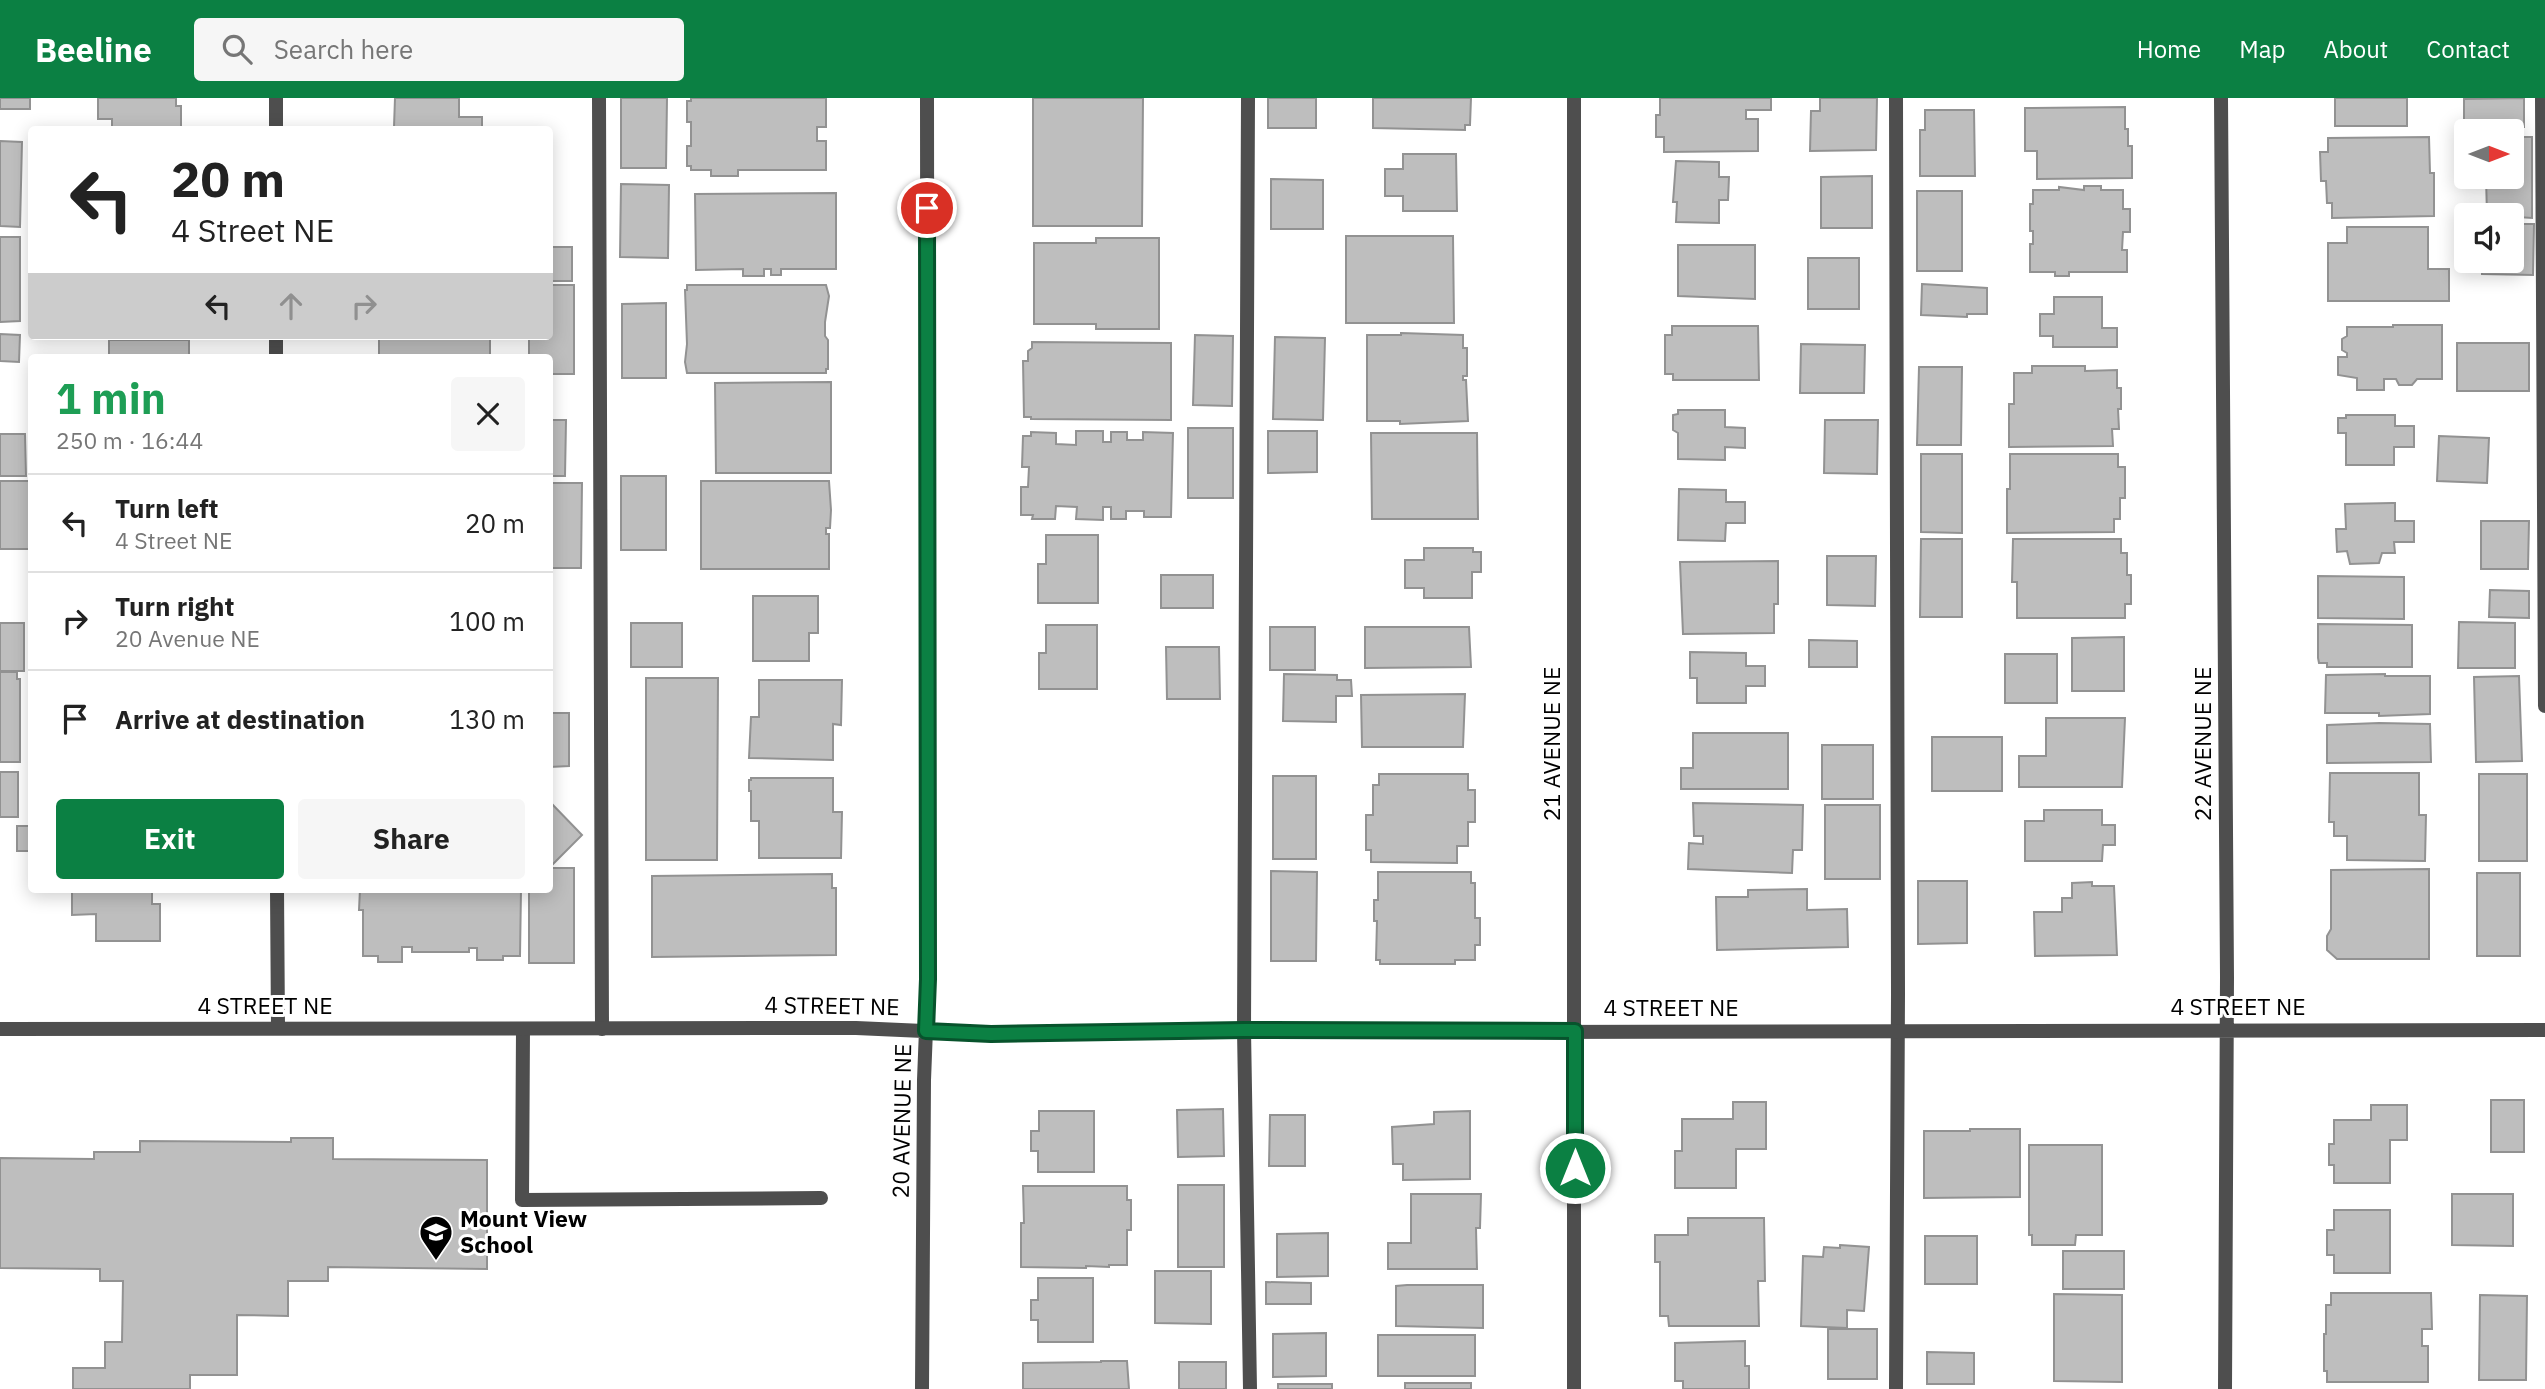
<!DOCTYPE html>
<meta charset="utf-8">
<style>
:root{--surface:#fff;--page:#f6f6f6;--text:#222;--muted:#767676;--line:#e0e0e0;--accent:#0b8043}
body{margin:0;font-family:"IBM Plex Sans",sans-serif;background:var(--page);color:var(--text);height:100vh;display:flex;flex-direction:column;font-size:26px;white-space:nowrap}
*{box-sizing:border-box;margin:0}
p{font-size:23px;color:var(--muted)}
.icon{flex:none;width:38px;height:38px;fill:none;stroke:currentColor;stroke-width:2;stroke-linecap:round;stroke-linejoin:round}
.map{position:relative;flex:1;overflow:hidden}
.sheet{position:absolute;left:28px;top:256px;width:525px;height:539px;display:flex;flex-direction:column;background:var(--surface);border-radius:7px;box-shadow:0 4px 18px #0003}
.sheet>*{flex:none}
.guide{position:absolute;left:28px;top:28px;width:525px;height:214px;border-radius:7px;box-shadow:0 4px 18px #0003;background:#fff;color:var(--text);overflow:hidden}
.needle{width:46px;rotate:90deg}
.buttons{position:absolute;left:2454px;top:21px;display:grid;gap:14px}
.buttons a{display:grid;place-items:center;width:70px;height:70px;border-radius:7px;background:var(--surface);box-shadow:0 4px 18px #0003;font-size:35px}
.pin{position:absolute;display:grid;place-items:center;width:60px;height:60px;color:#fff;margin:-30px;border:4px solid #fff;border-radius:50%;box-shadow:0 2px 7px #0007}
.me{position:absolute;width:77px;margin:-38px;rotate:0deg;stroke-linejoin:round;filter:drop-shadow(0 0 5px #0008)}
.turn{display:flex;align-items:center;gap:24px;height:147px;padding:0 28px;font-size:32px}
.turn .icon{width:91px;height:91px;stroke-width:2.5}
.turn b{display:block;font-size:49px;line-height:60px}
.lanes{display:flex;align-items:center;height:66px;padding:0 28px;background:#0003;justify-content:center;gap:35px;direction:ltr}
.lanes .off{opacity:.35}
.round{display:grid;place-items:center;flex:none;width:74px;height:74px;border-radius:7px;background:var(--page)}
.summary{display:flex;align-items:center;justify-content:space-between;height:119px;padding:0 28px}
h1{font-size:42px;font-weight:700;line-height:52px;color:#1e9e55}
.primary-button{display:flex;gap:14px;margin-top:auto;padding:14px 28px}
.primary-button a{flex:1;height:80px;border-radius:7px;background:var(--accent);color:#fff;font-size:28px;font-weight:700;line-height:80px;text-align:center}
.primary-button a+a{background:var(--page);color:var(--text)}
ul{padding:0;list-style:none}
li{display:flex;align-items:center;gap:21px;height:98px;padding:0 28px;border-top:2px solid var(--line)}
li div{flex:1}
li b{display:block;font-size:26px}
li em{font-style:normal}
header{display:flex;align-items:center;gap:42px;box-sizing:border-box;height:98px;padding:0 35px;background:var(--accent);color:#fff}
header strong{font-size:33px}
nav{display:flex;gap:38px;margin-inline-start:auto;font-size:24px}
.search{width:490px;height:63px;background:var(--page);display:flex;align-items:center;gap:18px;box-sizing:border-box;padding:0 24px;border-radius:7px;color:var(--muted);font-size:26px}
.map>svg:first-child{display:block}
.building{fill:#bebebe;stroke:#929292;stroke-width:2}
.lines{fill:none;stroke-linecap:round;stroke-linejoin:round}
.service{stroke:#4e4e4e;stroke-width:14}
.minor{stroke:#4e4e4e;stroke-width:14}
.route-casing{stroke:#07532c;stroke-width:18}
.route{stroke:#0b8043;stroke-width:12}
.labels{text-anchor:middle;stroke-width:6;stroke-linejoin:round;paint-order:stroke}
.street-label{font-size:23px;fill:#000;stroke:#fff}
.poi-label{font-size:23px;font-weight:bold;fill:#000;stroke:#fff;text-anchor:start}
</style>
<header>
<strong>Beeline</strong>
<div class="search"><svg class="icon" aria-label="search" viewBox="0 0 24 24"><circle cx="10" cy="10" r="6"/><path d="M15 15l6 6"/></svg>Search here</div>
<nav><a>Home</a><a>Map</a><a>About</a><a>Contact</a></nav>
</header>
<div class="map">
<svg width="2545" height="1291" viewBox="0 0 2545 1291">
<rect width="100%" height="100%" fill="#fff"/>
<path class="building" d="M0,0H30V11H0Z
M98,0H176V8H181V32H112V21H98Z
M395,0H459V19H482V32H403V29H394Z
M621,0H667L666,70H621Z
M691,0H826V29H817V43H826V72H738V78H711V72H691V68H687V48H691V24H687V3H691Z
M1033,0H1143L1142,128H1033Z
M1268,0H1316V30H1268Z
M1373,0H1471L1470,27H1465V32L1373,30Z
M1660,0H1771V12H1746V21H1758V53L1664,54V39H1656V17H1660Z
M1820,0H1877L1876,52L1810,53L1811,13H1820Z
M2335,0H2407V28H2335Z
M2524,0V29H2464V1Z
M2125,9V31H2128V48H2132V80L2037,81V53H2025V10Z
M1925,12H1974L1975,78H1920V32H1925Z
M2429,39L2430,75H2434V118L2332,120V105H2327L2326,83H2321L2320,54H2328V40Z
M2511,39H2532V120L2487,117L2486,79H2511Z
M0,43L22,44L20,129L0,128Z
M1403,56H1456L1457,113H1403V98H1385V71H1403Z
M1676,63L1719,64V79H1729L1728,102H1719V125L1676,124L1677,104H1673Z
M1872,78V130H1821V79Z
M1271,81L1323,82V131H1271Z
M621,86L669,87L668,160L620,159Z
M2084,88H2101V92H2123V111H2130V134H2123L2122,152H2127V174H2069V178H2055V174H2030V146H2033V133H2030V106H2033V92H2059V89L2084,92Z
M1917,93H1962V173H1917Z
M836,95V171H781V177H771V171H764V178H743V171L696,172L695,96Z
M2511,126H2534L2533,177L2482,176V163H2511Z
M2347,129H2428V171H2449V203H2328V145H2347Z
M1346,138H1453L1454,225H1346Z
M0,139H20V223L0,224Z
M1096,140H1159V231H1096V226H1034V145H1096Z
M1678,147H1755V201L1678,198Z
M550,149H572V183H550Z
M1808,160H1859V211H1808Z
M1922,186L1987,190V216H1967V219L1921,217Z
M550,187H574V276H550V259H529V238H550Z
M687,187H826L829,198L825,224V238L828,242V271H826V275H687L685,264L687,246L685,192H687Z
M2054,199H2102V230H2117V249H2053V238H2040V216H2054Z
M666,205V280H622V206Z
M2393,227H2442V281H2417L2412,287H2399L2396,281H2384V292H2357V280L2338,277V259H2347V255L2342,252V241L2347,238V229H2393Z
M1672,228H1758L1759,282H1673V276H1665V237H1672Z
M1401,235L1463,237V250H1467V278H1463V282H1466L1468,323L1400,326V323H1367V237H1401Z
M0,236L20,237L19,264L0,263Z
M1195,237L1233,238L1232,308L1193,307Z
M382,238H490V259H379V241H382Z
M1275,239L1325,240L1323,322L1273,321Z
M109,242H189V259H109Z
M1032,244L1171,245V322L1031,321V319H1024L1023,263H1028V253L1032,250Z
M2457,245H2529V293H2457Z
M1801,246L1865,247L1864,295H1800Z
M2032,268H2085V273L2117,272V290H2121V311H2118L2119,331H2112L2113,348L2009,349V306H2014V275H2032Z
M1919,269H1962L1961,347H1917Z
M831,284V375H716L715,285Z
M1678,312H1725V329L1745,330V350L1725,349V362L1678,361V335L1673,332V317L1678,316Z
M2346,317H2395V328H2414V349H2394V367H2346V335H2338V320H2346Z
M550,322H566L565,378H550Z
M1825,322H1878L1877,376L1824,375Z
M1188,330H1233V400H1188Z
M1076,333H1103V344H1111V334H1127V342H1143V334L1173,335L1171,419H1144V413H1126V421H1111V409H1103V422L1076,421L1077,409L1056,408L1055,421H1032L1033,417H1021V389H1028L1029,369H1022L1023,338H1031V334L1056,335V346L1076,347Z
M1268,333H1317V374L1268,375Z
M1371,335H1477L1478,421H1372Z
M0,336H25L26,378H0Z
M2439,338L2489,340L2487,385L2437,383Z
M1921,356H1962V435L1921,434Z
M2010,356H2118V369H2125V400H2120V421H2114V434L2007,435V391H2010Z
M621,378H666V452H621Z
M0,383H32V451H0Z
M701,383H829L831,412L830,430H826V436H829V471H701Z
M550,385H582L581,470H550Z
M1679,391L1726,392V404H1745V425H1726L1725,443L1678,442Z
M2392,405H2395V423H2414V444H2394L2395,455H2382L2379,465L2350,466L2347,453L2337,454L2336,431H2346L2345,406Z
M2481,423H2529L2528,471H2481Z
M1046,437H1098V505H1038V466H1046Z
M1921,441H1962V519H1920Z
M2013,441H2121V455H2127V477H2131V506H2125V520H2017V484H2012Z
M1424,450H1473V454H1481V474H1472V500H1424V490H1405V462H1424Z
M1827,458H1876L1875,508L1827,507Z
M1778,463V506H1774V535L1683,536L1680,464Z
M1161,477H1213V510H1161Z
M2318,478L2404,479V521L2318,520Z
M2490,492L2529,493V520L2489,519Z
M753,498H818V535H809V563H753Z
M2459,524L2515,525V570H2458Z
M0,525H24V573H0Z
M631,525H682V569H631Z
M2318,526L2412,527V569H2327V565H2319L2318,560Z
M1046,527H1097V591H1039V555H1046Z
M1270,529H1315V572H1270Z
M1365,529H1469L1471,569L1365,570Z
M2124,539V593H2072V540Z
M1809,542L1857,543V569H1809Z
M1166,549H1219L1220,601H1167Z
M1690,554L1746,555V568H1765V588H1746V605H1697V580H1690Z
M2005,556H2057V605H2005Z
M0,574H17V581H20V664H0Z
M1284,576L1337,577V582H1351L1352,598H1336V624L1283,623Z
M2385,576V578H2430V616L2379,618V615H2325L2326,577Z
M2519,578L2522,663L2476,664L2474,579Z
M646,580H718L717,762H646Z
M759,582H842L841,627L833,626V662L749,660L751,619H759Z
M1465,596L1463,649H1362L1361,597Z
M550,615H569V668L550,669Z
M2046,620H2125L2122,689H2019V658H2046Z
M2379,625L2430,626L2431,664L2327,665V627Z
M1693,635H1788V691H1681V670H1693Z
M1932,639H2002V693H1932Z
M1822,647H1873V701H1822Z
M0,674H18V719H0Z
M2330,675H2419V717H2426L2425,763L2347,762V738H2334V724H2329Z
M1379,676H1468V692H1475V724H1468V748H1457V765L1371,764V752H1366V717H1373V687H1379Z
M2479,676H2527V763H2479Z
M1273,678H1316V761H1273Z
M751,680H833V714H842L841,760H759V723H751V693H749V682H751Z
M551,705L582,737L550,769V707Z
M1693,705L1803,707L1802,752H1793L1792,775L1688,771L1689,745L1703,746V738H1694Z
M1825,707H1880V781H1825Z
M2044,712H2102V727H2115V747H2103L2102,763H2025V723H2044Z
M30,724H32V757L30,753H17V728H30Z
M550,770H574V865H529V791H550Z
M2429,771V861H2337L2327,852V838L2331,831V772Z
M1271,773L1317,774L1316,863H1271Z
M1378,774H1471V785H1475V820H1480V847H1475V862H1455V866H1380V862H1376L1377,823H1374V802H1378Z
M2477,775H2520V858H2477Z
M832,776V790H836V857L652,859V778Z
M1918,783H1967V845L1918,846Z
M2092,784V788H2114L2117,857L2035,858L2034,814H2062V800H2072V785Z
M72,791H152V806H160V843H96V816L72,817Z
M360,791H521L520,858H503V862H477V850H469V854H412V849H402V864H378V858H363V812H359Z
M1807,791V812L1847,811L1848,849L1717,852L1716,799H1748V792Z
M2491,1002H2524V1054H2491Z
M1733,1004H1766V1051H1736V1090H1675V1053H1682V1021H1733Z
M2371,1007H2407V1042H2390V1085H2334V1067H2329V1046H2334V1022H2371Z
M1223,1011L1224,1058L1178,1059L1177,1012Z
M1039,1013H1094V1074H1038V1053H1031V1033H1039Z
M1470,1013V1081L1403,1082V1066H1393L1392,1029L1434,1026V1014Z
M1270,1017H1305V1068H1269Z
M1970,1031H2020V1099L1924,1100V1033H1970Z
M291,1040H333V1061L487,1062V1171L328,1169V1183H288V1218L237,1217V1277H190V1291H73V1270H105V1244H122L123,1183H100V1171L0,1170V1060L94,1061V1054H140V1043L291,1044Z
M2029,1047H2102V1137H2076L2075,1147H2032V1137H2029Z
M1178,1087H1224V1169H1178Z
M1023,1088H1127V1102H1131V1132H1127V1167H1109V1169L1086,1168V1170L1021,1169V1125H1024Z
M1411,1096H1481L1480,1130H1476L1477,1171H1388V1145H1411Z
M2452,1096H2513V1148L2452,1147Z
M2334,1112H2390V1175H2334V1157H2327V1132H2334Z
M1688,1120H1764L1765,1183H1758L1759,1228H1669L1668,1218H1660V1164H1655V1137H1688Z
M1328,1135V1178L1277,1179V1136Z
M1925,1138H1977V1186H1925Z
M1840,1147L1869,1149L1864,1213L1847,1212V1230L1801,1228L1803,1158L1823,1159L1824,1149L1840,1150Z
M2063,1153H2124V1191H2063Z
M1155,1173H1211V1226L1155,1225Z
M1038,1180H1093V1244H1038V1222H1031V1202H1038Z
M1266,1184L1311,1185V1206H1266Z
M1407,1187H1483V1230L1396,1228V1188Z
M2331,1195H2431L2432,1231H2422V1248H2428V1284H2327V1273H2324V1236H2326V1207H2331Z
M2054,1196L2122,1197V1284L2054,1283Z
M2480,1197L2527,1198L2526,1282H2479Z
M1828,1231H1877V1281H1828Z
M1326,1235V1278L1273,1279V1236Z
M1378,1237H1475V1278H1378Z
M1745,1243V1268H1749V1291H1683V1283H1675V1245Z
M1927,1254L1974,1255V1286H1927Z
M1101,1263H1127L1129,1291H1023V1265L1101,1264Z
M1179,1264H1226V1291H1179Z
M1405,1285H1471V1291H1405Z
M1278,1286H1332V1291H1278Z"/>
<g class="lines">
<path class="service" d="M599,0L602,931
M1248,0L1244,932L1250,1291
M2542,0L2545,608
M523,931L522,1102L821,1100
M1896,1291L1898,896L1896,0"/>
<path class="minor" d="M276,0V32
M1574,0V1291
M2221,0L2227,879L2225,1291
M276,238V259
M277,791L278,930
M0,931L856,930L991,936L1244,932L1525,934L2545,932
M922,1291L924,982L928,881L927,0"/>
</g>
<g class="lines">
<defs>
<path id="route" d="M927,110L928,881L926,933L991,936L1244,932L1575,933V1070"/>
</defs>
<use href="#route" class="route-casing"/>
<use href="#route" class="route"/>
</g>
<defs>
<symbol id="school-pin" viewBox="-11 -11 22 30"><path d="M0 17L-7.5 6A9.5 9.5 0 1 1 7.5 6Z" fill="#000" stroke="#fff"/><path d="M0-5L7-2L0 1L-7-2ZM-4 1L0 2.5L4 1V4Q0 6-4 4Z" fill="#fff"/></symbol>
</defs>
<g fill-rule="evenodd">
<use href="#school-pin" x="417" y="1115" width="38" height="52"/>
</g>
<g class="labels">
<g class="street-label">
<text transform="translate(1552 646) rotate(-90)" y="8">21 AVENUE NE</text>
<text transform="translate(2203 646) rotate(-90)" y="8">22 AVENUE NE</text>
<text x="265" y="916">4 STREET NE</text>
<text transform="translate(832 908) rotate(1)" y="8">4 STREET NE</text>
<text x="2238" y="917">4 STREET NE</text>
<text x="1671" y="918">4 STREET NE</text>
<text transform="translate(902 1023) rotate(-89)" y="8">20 AVENUE NE</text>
</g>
<g class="poi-label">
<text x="460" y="1129">Mount View<tspan x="460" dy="26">School</tspan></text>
</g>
</g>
</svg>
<div class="buttons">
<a><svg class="needle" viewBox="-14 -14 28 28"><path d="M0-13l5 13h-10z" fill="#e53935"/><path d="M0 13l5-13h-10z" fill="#767676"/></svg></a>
<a><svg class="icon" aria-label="sound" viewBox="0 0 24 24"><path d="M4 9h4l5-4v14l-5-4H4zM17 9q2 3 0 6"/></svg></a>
</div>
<div class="pin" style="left:927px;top:110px;background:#d93025"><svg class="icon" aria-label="arrive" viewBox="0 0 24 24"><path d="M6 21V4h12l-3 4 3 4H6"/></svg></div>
<svg class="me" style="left:1575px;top:1070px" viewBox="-20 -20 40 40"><circle r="17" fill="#0b8043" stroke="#fff" stroke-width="3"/><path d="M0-11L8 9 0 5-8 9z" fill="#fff"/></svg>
<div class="guide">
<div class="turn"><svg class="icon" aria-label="left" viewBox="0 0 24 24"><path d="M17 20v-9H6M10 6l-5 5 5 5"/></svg><div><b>20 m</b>4 Street NE</div></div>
<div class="lanes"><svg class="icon" aria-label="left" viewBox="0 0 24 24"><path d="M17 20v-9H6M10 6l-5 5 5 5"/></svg><svg class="icon off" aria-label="ahead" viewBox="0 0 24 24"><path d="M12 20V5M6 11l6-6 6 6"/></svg><svg class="icon off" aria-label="right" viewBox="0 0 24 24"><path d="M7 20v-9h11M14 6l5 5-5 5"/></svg></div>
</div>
<section class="sheet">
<div class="summary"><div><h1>1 min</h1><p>250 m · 16:44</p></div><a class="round"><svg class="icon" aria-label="close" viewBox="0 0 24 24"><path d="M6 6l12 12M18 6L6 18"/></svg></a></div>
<ul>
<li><svg class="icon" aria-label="left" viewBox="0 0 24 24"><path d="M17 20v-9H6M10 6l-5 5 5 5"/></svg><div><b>Turn left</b><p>4 Street NE</p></div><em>20 m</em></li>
<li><svg class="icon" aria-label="right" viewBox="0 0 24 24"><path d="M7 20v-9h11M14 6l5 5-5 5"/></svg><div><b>Turn right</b><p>20 Avenue NE</p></div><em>100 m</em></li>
<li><svg class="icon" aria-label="arrive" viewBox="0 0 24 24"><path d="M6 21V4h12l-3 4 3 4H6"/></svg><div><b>Arrive at destination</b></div><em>130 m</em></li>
</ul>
<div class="primary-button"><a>Exit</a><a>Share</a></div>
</section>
</div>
